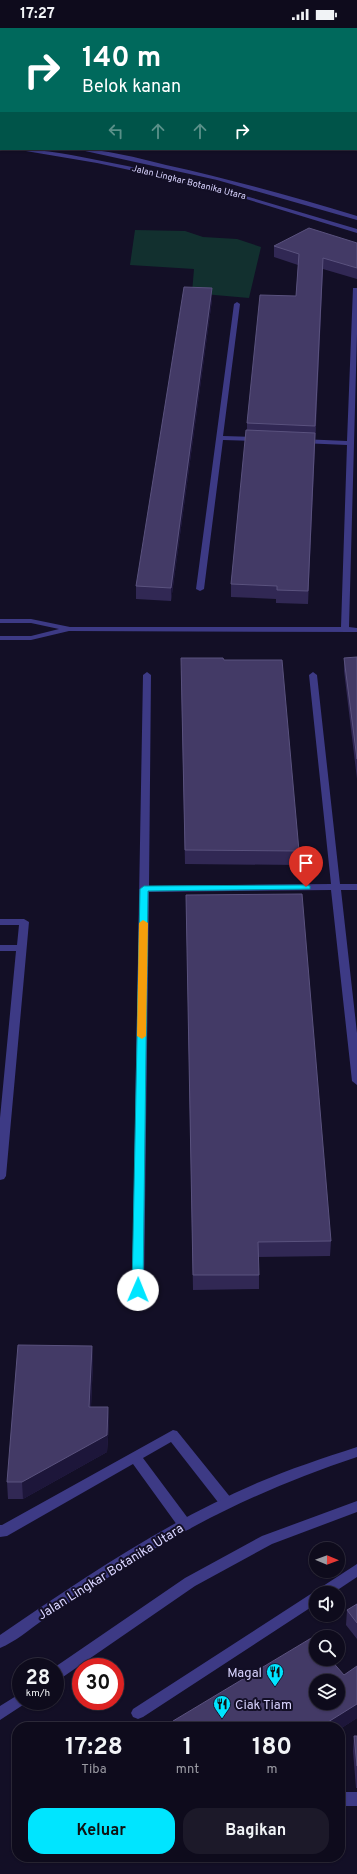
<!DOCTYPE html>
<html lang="id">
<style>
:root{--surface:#0e0b1c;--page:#1c1929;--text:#f1f3f6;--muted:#9b9ba3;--line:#2e2b3b;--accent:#00e5ff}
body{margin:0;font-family:Overpass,sans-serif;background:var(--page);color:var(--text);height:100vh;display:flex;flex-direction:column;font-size:15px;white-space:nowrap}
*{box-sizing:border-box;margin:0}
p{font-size:13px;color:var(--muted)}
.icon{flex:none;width:22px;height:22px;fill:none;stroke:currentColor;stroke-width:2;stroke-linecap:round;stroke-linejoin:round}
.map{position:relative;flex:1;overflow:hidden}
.side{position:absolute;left:12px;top:1694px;width:333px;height:140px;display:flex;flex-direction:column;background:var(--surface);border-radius:16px;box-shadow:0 1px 3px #0004,0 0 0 1px var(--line)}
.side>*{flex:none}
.guide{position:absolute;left:0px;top:0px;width:357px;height:122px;box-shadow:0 1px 3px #0004,0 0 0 1px var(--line);background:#00695c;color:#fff;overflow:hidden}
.needle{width:26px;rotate:91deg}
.controls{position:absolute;left:309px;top:1514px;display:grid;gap:8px}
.controls a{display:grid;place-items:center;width:36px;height:36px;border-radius:50%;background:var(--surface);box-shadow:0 1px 3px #0004,0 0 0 1px var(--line);font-size:20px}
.speed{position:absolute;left:12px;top:1630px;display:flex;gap:8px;font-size:20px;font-weight:700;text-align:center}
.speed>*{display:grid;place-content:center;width:52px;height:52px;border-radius:50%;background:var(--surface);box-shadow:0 1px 3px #0004,0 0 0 1px var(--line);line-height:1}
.speed small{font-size:10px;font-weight:400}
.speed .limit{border:6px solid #d22;background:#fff;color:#111}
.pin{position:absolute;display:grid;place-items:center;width:34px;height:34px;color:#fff;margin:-41px -17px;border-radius:50% 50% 50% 0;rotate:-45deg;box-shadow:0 0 4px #0007}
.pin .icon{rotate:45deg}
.me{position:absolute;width:44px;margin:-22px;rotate:1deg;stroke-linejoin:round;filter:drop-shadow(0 0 3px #0008)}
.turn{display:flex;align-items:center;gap:14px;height:84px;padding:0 16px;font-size:18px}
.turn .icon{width:52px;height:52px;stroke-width:2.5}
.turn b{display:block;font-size:28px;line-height:34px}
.lanes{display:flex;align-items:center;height:38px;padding:0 16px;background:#0003;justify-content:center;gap:20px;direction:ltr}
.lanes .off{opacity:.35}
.eta{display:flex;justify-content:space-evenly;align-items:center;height:68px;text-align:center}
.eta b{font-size:24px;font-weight:700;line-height:28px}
.action{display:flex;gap:8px;margin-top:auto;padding:8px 16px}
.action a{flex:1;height:46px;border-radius:16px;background:var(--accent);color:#111;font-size:16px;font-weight:700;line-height:46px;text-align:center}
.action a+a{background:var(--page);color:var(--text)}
.status{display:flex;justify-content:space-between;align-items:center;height:28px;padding:0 20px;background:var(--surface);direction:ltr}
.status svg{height:11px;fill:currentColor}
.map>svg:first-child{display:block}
.green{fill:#12302f}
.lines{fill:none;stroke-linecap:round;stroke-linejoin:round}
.service{fill:#3d3a85;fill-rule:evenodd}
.minor{fill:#3d3a85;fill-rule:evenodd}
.tertiary{fill:#3d3a85;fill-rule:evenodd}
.wall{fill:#312854}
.shaded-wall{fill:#1d163a}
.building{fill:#433a66;stroke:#5a527e;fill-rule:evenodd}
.route{fill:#00e5ff;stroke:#0095a6}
.slow{fill:#f59e0b}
.labels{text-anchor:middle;stroke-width:4;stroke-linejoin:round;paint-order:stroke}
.far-street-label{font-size:9px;fill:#d9d4ff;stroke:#130f26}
.near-street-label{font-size:13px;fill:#d9d4ff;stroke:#130f26}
.near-poi-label{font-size:13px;fill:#d9d4ff;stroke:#130f26;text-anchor:end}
</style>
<div class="status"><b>17:27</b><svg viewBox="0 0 49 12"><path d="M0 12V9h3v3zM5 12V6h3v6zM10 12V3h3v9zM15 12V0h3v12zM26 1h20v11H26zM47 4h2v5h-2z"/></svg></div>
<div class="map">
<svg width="357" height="1846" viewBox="0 0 357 1846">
<rect width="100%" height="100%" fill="#130f26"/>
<path class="green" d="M0,0H152L153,1H1V22Z
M135,202L185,203L203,209L237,211L261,219L249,270L192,265L194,241L130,237Z"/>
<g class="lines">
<path class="service" d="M0,891H24L29,894L6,1148L4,1151L0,1152V1090L16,923H0V917H17L19,897H0Z
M173,1402L177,1403L231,1470L232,1474L231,1478L226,1479L221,1478L171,1414L143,1430L190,1493L192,1497L190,1501L185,1502L180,1501L133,1436L7,1508L0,1509V1497H2Z
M357,1536V1549L333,1565H316V1576L143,1689L138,1691L133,1689L131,1685L133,1681Z
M340,1764H357V1778H340Z"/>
<path class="minor" d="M356,31H357V35H356Z
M0,49H1V53H0Z
M353,260H357V306L349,599L357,600V604L69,603L31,612H0V608H31L59,601L31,595H0V591H31L70,599H341L347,417L301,415L297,413L301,411L347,413Z
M237,274L240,276L223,408L259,409L263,411L259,413L223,412L204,561L200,563L196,561L234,276Z
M147,644L151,647L149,858L331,856L309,647L313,644L317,647L340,856H357V862H341L357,1005V1057L352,1053L331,862L149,864L144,1262L142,1265L138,1266L134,1265L132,1262L143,647Z"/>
<path class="tertiary" d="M0,107L1,108V112L0,111Z
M0,117H1V121H0Z
M14,121C45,121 77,128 107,134C193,150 274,177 357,201V205L243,170L176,152L97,135Z
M76,121C106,121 137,130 166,137C230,151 294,169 357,188V192L217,152Z
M357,1419V1429C275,1456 198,1492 125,1539C97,1556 70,1574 43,1592C30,1601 15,1614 0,1620V1607C82,1551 166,1494 257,1455C290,1441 323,1430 357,1419Z
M357,1473V1484L272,1516L195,1558L60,1651L55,1653V1639L185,1550L262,1508Z
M21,1665V1673H27L26,1675L0,1692V1678Z"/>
</g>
<path class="wall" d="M357,215V251L323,241L308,576L276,575V571L231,569V556L247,402V395L296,268L298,237L274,229V218Z
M212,260V272L171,573L136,571V558Z
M357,629V751L344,643V630Z
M224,632L299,823L298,837L185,836L181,643Z
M186,867L331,1213L330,1228L258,1229L259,1247V1261L193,1262Z
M92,1318L93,1335L91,1379H108L109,1395L107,1424L23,1471H8L7,1454Z
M357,1576V1611L346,1597L347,1582Z
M357,1638V1690L340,1701V1699H173V1693L344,1647Z
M354,1708H357V1760H356L353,1723Z"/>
<path class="shaded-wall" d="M212,260V272L171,573V560Z
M92,1318L93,1335L90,1396L89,1379Z
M108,1379L109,1395L107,1424L23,1471L22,1454Z
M357,1676V1690L340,1701V1699H320Z"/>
<path class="building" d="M309,200L357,215V240L323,230L315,398L247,395L260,267L296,268L299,226L274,218Z
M184,259L212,260L171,560L136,558Z
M246,402L315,405L308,563L277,562V558L231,556Z
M357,629V731L344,630Z
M181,630H223L224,632H282L299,823L185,822Z
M302,866L331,1213L258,1214L259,1247H193L186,867Z
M18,1317L92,1318L89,1379H108L107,1407L22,1454H7Z
M357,1576V1595L347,1582Z
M313,1609L316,1613V1631H330L344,1647L357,1638V1676L320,1699H177L173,1693ZM316,1653H338V1675H316Z
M354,1708H357V1738Z"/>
<path class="route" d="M306,857L310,858V861L148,863L143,1262L142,1265H134L132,1262L140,861L144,858Z"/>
<path class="slow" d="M143,892L148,895L146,1008L142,1011L137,1008L139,895Z"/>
<defs>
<symbol id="restaurant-pin" viewBox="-11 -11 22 30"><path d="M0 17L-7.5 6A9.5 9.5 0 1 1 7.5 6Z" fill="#00e5ff" stroke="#130f26"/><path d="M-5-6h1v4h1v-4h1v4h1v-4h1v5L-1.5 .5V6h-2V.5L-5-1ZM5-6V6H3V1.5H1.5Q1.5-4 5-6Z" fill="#111"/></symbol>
</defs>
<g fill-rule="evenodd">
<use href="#restaurant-pin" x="265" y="1634" width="20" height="27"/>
<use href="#restaurant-pin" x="212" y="1666" width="20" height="27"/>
</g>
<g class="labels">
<g class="far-street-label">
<text transform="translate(189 154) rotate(14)" y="3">Jalan Lingkar Botanika Utara</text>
</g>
<g class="near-street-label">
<text transform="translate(110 1543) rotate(-32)" y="5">Jalan Lingkar Botanika Utara</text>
</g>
<g class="near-poi-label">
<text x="262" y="1649">Magal</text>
<text x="235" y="1681" text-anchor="start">Ciak Tiam</text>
</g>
</g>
</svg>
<div class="controls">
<a><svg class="needle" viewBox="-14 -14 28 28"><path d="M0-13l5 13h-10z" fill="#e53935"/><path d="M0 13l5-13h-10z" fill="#9b9ba3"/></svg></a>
<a><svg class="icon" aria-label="sound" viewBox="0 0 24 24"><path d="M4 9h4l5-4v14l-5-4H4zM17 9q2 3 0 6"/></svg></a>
<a><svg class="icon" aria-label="search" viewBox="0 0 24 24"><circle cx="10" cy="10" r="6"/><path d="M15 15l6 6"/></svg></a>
<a><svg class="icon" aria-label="layers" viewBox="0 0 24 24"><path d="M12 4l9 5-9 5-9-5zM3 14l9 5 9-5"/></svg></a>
</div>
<div class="speed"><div>28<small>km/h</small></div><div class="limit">30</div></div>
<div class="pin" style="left:306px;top:859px;background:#d93025"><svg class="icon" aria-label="arrive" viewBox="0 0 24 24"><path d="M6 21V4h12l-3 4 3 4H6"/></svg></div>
<svg class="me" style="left:138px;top:1262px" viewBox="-20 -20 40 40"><circle r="19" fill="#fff"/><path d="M0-13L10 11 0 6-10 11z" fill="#00e5ff"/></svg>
<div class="guide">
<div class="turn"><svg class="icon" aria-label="right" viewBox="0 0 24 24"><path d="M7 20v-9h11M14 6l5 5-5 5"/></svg><div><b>140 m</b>Belok kanan</div></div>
<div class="lanes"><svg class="icon off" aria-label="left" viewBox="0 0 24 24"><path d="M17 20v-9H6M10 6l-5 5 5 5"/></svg><svg class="icon off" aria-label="ahead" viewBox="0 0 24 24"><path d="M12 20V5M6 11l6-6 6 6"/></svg><svg class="icon off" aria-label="ahead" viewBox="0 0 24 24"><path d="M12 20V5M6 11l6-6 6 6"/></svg><svg class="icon" aria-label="right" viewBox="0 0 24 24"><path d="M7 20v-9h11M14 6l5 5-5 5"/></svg></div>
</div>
<section class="side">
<div class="eta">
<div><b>17:28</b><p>Tiba</p></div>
<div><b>1</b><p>mnt</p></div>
<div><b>180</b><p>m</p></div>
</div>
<div class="action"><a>Keluar</a><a>Bagikan</a></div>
</section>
</div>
